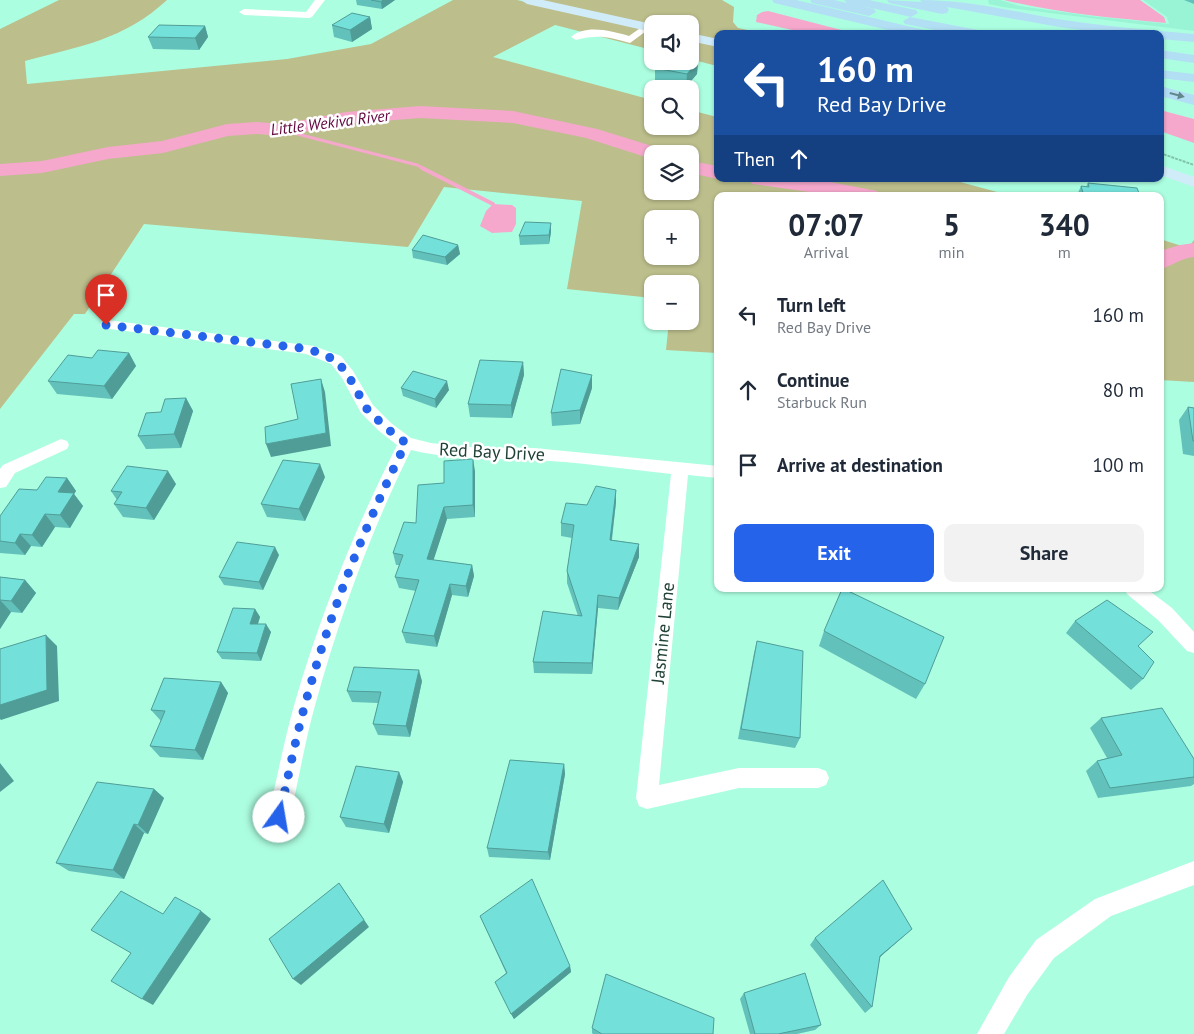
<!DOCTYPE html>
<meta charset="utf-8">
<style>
:root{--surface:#fff;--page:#f2f2f3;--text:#1f2937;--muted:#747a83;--accent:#2563eb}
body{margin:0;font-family:"PT Sans",sans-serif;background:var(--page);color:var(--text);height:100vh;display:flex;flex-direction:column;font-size:19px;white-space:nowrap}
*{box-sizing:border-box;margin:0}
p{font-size:16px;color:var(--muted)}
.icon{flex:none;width:28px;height:28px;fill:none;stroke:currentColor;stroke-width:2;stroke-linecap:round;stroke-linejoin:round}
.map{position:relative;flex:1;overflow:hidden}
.sheet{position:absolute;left:714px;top:192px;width:450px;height:400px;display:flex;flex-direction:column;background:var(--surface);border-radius:10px;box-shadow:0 1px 4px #0004}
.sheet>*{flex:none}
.banner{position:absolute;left:714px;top:30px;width:450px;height:152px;border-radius:10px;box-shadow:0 1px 4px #0004;background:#1a4fa0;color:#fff;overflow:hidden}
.fabs{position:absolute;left:644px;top:15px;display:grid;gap:10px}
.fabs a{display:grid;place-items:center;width:55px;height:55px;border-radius:10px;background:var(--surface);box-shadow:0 1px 4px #0004;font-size:25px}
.pin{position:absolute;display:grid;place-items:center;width:42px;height:42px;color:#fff;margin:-51px -21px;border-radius:50% 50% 50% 0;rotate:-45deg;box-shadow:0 0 5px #0007}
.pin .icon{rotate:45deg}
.me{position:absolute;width:55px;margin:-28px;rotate:13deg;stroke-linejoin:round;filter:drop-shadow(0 0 4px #0008)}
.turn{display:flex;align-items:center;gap:18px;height:105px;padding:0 20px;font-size:22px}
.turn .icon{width:65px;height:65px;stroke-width:2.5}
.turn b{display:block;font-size:35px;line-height:42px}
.then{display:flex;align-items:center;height:48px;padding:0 20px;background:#0003;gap:10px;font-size:19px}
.eta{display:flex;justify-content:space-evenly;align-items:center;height:85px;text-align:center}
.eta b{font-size:30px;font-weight:700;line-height:35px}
.action{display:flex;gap:10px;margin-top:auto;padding:10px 20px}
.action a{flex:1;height:58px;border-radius:10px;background:var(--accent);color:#fff;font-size:20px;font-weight:700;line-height:58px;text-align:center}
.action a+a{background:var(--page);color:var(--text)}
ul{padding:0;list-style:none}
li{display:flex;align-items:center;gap:15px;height:75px;padding:0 20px}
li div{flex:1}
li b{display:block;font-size:19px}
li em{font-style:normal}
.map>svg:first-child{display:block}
.built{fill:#98f4d4}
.green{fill:#bcbe8c;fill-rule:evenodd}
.water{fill:#f5a8cc}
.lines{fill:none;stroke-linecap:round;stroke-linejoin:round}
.stream-far1{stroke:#f5a8cc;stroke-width:3}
.stream{stroke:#f5a8cc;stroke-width:4}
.river{fill:#f5a8cc;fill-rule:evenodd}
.path{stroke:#81c4ac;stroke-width:2;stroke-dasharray:3 1;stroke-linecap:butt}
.minor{fill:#fff;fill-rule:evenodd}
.major{fill:#d1ecf9;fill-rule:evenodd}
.highway{fill:#b3dff5;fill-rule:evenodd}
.wall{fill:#63c1bb}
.shaded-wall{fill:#509d98}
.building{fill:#73e0d9;stroke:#509d98}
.oneway{fill:#62888c}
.route{stroke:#2563eb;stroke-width:9;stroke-dasharray:0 16.2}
.labels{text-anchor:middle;stroke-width:5;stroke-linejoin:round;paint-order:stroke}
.far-water-label{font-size:16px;font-style:italic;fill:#62073f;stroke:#fff}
.street-label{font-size:18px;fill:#204136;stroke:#fff}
</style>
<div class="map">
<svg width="1194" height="1034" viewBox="0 0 1194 1034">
<rect width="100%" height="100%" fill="#acfee0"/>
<path class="built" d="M988,0H1000L1020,6L1090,16L1169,24L1167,17L1143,0H1194V31L1003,7L989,4Z"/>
<path class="green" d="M59,0H167C124,40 80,46 25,61L27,84L287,59L371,44L453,0H517L652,31V50L555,25L493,57L652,100V126H690V110L717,117L718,179H949L1012,196H718L717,353L666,350L669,321H690V284H652V298L567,289L582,201L444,187L408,247L144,224L85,314H74L0,409V29ZM652,154H690V191H652ZM652,219H690V256H652Z
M537,0H722L734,7L733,22L738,28L767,34H718L717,41L690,35V24H652V26Z
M690,39L717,46V66L690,59Z
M1160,239L1188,248L1194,240V382L1160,380Z"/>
<path class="water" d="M1004,0H1140L1164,17L1166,23C1112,18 1056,13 1004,0Z
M768,11L857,34H810L756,22L757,15L762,12Z
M1160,110L1194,119V143L1160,131Z
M493,204L512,205L516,208V224L512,232L492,233L480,226L486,211Z"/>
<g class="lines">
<path class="stream-far1" d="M282,130L417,165L425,169"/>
<path class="stream" d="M422,168L493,204"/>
<path class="river" d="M420,106L513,111L597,129L665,150L668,154H652V159L586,138L513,123L420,118L346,124L282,136L257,134L228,136L163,153L108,159L42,173L0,176V164L42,161L108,147L162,141L227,124L257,122L282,124L346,112Z
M690,161L718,166V179H721H718L690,173Z
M749,179H815L877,191L880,196H837L760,185L752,184Z
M1194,243V257C1181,258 1172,266 1160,269V251L1180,245Z"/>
<path class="path" d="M656,18L682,24
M1160,153L1194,165"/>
<path class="minor" d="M315,0H325L312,17L309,18L244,15L239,12L244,9L306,12Z
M646,24L649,25V29L630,43C609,37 598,34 576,40L571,37C585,24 612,31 629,36Z
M107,320L314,346L341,356L353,371L373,405L391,423L411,438L431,443L466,447L534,448L718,466V478L688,475L659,785L739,768H818L826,771L829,778L826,785L818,788H739L647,809L639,806L636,798L671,474C625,469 579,462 533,460C492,458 452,460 411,450C371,531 340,615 316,702C305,740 299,779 290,817L287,825L279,828L271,825L268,817C277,779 284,740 295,702C321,613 355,528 397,445L379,431L361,413L342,378L331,364L306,354L102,328L100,325L102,322Z
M61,439L67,441L69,445L67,449L15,473L6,487L0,488V469L3,465Z
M1125,589H1147L1172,608L1194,632V653L1187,651L1158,620L1127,594Z
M1194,861V885L1111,916L1054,958L1027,995L1004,1034H977L1009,977L1036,940L1095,899Z"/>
<path class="major" d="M521,0H543L652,24V32L527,4Z
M690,33L718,39V47L690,41Z
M1160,165L1194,177V187L1160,175Z"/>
<path class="highway" d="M772,0H796L929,31L931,34H905L774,3Z
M810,0H834L847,3L844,0H869L916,10L918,13L911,17L858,5L874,9L876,12L869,16L812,3Z
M887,0L922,2L920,0C967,0 1012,11 1057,19C1103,26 1149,30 1194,34V42L1160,39V34H1114L1059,27L947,7L949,10L947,13L942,14L889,3Z
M910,17L978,30L985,34H955L905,24L903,21Z
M1160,50L1194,55V63L1160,58Z
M1160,70L1194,74V82L1160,78Z
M1160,86L1194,95V105L1160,96Z"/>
</g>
<path class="wall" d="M356,0H395L382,9L357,5Z
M1184,0H1194V4Z
M370,17L372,29L352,42L334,37L332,25Z
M205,26L208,37L199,50L153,49L148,37Z
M698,61L697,74L686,87L655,80V68Z
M1088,183L1140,196H1078L1077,195L1081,186L1086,187Z
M551,223V232L549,244L520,245L519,236Z
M458,245L460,254L447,265L413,258L412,250Z
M129,353L136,366L112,399L57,394L48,381L92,358Z
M523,362L524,375L512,418L470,417L468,404Z
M401,388L449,390L436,408L403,396Z
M592,388L580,424L552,426L551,413Z
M186,398L193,411L181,448L146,449L138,436L161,412Z
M1188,407L1194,408V456L1183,454L1179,420Z
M475,471V517L447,519L433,560L472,565L474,576L468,597L452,595L437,647L406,643L402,632L416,591L399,588L395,577L399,565H396L393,553L416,523L444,483Z
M325,477L305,521L267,517L261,504Z
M67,478L76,491L74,494L83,506L70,528L55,527L42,547L31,546L25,555L0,553V516L37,490Z
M176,484L154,520L123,517L114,504L117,500L111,491Z
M616,490V502L612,540L639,544V557L618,610L598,608L592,674L534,673L533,662L578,616L567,583V571L572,538L561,536V523L587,505Z
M279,555L263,590L224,585L219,577Z
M0,577L25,580L36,593L22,613L11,612L0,629Z
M255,609L260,617L258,624L271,632L261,661L222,659L217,652Z
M1075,621L1139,647L1143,679L1131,690L1066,633Z
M824,631L925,684L916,699L819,646Z
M757,641L800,738L795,748L738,739L754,653Z
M422,681L410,737L378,735L373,724L378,703L352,702L347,691Z
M221,682L228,693L203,760L160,757L150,746L161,721L151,710Z
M1101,718L1194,759V784L1191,786L1098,798L1086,771L1097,761L1107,758L1090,728Z
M564,764L565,774L550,860L489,857L487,848Z
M399,772L403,782L389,833L346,827L340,817Z
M154,789L164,798L148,834L144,833L124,879L69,871L56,863Z
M480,916L570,966L571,972L514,1019L495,982L506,973Z
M904,936L880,957L872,1007L865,1013L810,945L815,938Z
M744,993L821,1025L815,1030L797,1034H750L740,999Z
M592,1028L713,1034H593L592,1033Z"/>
<path class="shaded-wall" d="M383,0H395L382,9L381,2Z
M370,17L372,29L352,42L350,30Z
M205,26L208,37L199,50L195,38Z
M698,61L697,74L686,87L687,74Z
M551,223V232L549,244V235Z
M458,245L460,254L447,265L445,257Z
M129,353L136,366L112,399L104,386Z
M523,362L524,375L512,418L511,405Z
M592,375V388L580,424V410Z
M321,379L325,392L331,446L271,457L266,444L326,433Z
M447,381L449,390L436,408L435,399Z
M186,398L193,411L181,448L174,434Z
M473,459L475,471V517L473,505Z
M320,464L325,477L305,521L299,509Z
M168,471L176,484L154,520L146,508Z
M67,478L76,491L74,494L83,506L70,528L60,515L58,492Z
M616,490V502L610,552V540Z
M444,507L447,519L430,571L427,559Z
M45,514L55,527L42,547L32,535Z
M20,534L31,546L25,555L15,543Z
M639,544V557L618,610L619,598Z
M275,547L279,555L263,590L259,582Z
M472,565L474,576L468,597L466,586Z
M25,580L36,593L22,613L11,601Z
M450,584L452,595L437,647L434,636Z
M598,595V608L592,674V663Z
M0,600L11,612L0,629Z
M255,609L260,617L255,632L250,624Z
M266,624L271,632L261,661L257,653Z
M46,635L57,646L59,701L1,720L0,719V705Z
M419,670L422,681L410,737L406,726Z
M221,682L228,693L203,760L195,750Z
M0,763L14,781L0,792Z
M564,764L565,774L550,860L548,852Z
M399,772L403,782L389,833L384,824Z
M154,789L164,798L148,834L138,825Z
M134,824L144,833L124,879L113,870Z
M339,883L369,927L301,985L293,979Z
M201,911L211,919L153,1005L142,999Z
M912,929L904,936L873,963L880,956Z
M570,966L571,972L514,1019L511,1014Z"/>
<path class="building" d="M371,0H383L381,2Z
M352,13L370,17L350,30L332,25Z
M159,25L205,26L195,38L148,37Z
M690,60L698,61L687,74L655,68L661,61H690Z
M1088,183L1137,188L1140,196H1084L1081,186L1089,187Z
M525,222L551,223L549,235L519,236Z
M423,235L458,245L445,257L412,250Z
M98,350L129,353L104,386L48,381L68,355L92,358Z
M480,360L523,362L511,405L468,404Z
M561,369L592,375L580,410L551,413Z
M413,371L447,381L435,399L401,388Z
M321,379L326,433L266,444L265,427L298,419L291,384Z
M186,398L174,434L138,436L146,413L161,412L165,399Z
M1188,407L1194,408V441H1193Z
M473,459V505L444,507L427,559L472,565L466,586L450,584L434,636L402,632L419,580L395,577L403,555L393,553L404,522L416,523L418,485L444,483V461Z
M283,460L320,464L299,509L261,504Z
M127,466L168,471L146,508L114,504L122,492L111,491Z
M46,477L67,478L58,492L74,493L60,515L45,514L32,535L20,534L15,543L0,541V516L19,489L37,490Z
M596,486L616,490L610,540L639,544L619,598L598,595L592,663L533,662L543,611L582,616L567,571L574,525L561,523L566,503L587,505Z
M237,542L275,547L259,582L219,577Z
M0,577L25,580L11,601L0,600Z
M842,589H844L944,637L925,684L824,631Z
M1107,600L1153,632L1138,646L1154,662L1143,679L1075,621Z
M233,608L255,609L250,624H266L257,653L217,652Z
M46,635L47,690L0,705V649Z
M757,641L803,651L800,738L741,729Z
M354,667L419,670L406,726L373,724L381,692L347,691Z
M164,678L221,682L195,750L150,746L165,711L151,710Z
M1162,708L1194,759V777L1110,788L1097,761L1122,755L1101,718Z
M510,760L564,764L548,852L487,848Z
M356,766L399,772L384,824L340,817Z
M97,782L154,789L138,825L134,824L113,870L56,863Z
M532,879L570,966L511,1014L495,982L507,973L480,916Z
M883,880L912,929L880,956L872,1007L815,938Z
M339,883L364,920L293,979L269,939Z
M121,891L163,914L175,897L201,911L142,999L111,981L131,953L91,930Z
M805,973L821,1025L778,1034H755L744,993Z
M606,974L714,1018L713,1034H602L592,1028Z"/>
<defs><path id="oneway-solid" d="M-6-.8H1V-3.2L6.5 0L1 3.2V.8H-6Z" transform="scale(1.25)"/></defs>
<use class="oneway" href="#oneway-solid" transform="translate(1177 95) rotate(15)"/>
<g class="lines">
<path class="route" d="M106,325L309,349L336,360L348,375L367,409L385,427L406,443C367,522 334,602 310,687C297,730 289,774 279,817"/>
</g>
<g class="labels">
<g class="far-water-label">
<text transform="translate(330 122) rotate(-7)" y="6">Little Wekiva River</text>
</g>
<g class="street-label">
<text transform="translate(492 452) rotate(3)" y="6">Red Bay Drive</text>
<text transform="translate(663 633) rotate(-84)" y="6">Jasmine Lane</text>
</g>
</g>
</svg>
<div class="fabs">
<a><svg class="icon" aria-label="sound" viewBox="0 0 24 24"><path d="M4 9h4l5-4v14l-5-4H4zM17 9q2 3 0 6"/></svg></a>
<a><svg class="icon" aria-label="search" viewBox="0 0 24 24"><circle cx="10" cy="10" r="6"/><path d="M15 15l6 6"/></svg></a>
<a><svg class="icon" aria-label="layers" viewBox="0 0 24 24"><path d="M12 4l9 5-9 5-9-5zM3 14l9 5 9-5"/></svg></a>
<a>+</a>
<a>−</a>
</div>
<div class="pin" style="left:106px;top:325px;background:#d93025"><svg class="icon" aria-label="arrive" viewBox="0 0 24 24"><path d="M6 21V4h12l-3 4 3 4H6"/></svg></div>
<svg class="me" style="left:279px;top:817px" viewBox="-20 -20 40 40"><circle r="19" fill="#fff"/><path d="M0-13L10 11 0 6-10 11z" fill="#2563eb"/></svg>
<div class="banner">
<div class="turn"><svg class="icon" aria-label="left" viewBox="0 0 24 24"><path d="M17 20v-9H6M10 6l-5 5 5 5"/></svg><div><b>160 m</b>Red Bay Drive</div></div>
<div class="then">Then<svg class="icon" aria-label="ahead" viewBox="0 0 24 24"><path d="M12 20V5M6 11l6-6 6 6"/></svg></div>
</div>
<section class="sheet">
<div class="eta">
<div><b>07:07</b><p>Arrival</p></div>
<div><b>5</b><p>min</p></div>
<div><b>340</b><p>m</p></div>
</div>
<ul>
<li><svg class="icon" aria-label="left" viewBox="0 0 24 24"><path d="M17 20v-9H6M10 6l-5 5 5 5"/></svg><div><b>Turn left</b><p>Red Bay Drive</p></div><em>160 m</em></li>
<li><svg class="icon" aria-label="ahead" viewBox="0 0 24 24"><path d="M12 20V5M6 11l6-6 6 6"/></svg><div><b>Continue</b><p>Starbuck Run</p></div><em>80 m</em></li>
<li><svg class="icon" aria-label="arrive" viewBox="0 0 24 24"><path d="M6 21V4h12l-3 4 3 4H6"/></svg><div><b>Arrive at destination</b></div><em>100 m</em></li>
</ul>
<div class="action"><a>Exit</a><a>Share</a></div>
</section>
</div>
